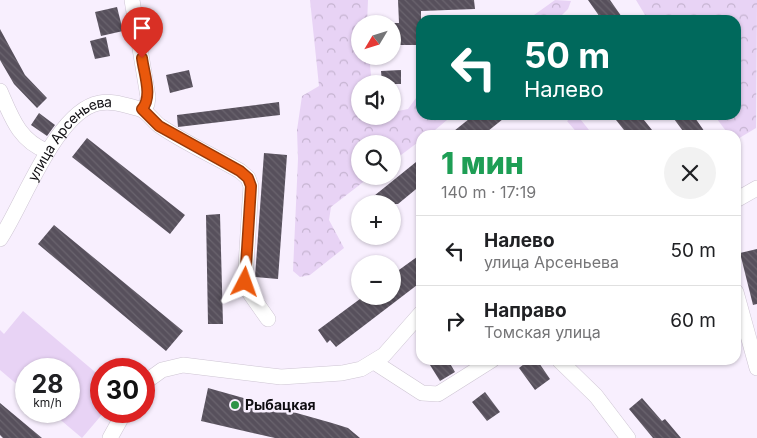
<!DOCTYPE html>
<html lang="ru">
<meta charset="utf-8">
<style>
:root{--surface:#fff;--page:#f2f2f2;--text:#202124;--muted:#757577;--line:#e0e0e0}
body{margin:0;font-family:Inter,sans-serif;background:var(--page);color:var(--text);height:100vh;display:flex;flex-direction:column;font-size:19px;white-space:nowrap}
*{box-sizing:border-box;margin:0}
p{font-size:16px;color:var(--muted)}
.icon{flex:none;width:28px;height:28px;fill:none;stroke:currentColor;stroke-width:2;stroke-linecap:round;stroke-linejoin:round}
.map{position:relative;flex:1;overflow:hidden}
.details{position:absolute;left:416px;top:130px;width:325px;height:235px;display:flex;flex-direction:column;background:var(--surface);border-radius:15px;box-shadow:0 1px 4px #0004}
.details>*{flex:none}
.top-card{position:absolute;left:416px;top:15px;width:325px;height:105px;border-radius:15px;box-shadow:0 1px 4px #0004;background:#00695c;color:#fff;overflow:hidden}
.needle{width:32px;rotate:232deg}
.tools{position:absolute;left:351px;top:15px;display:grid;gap:10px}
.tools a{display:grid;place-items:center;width:50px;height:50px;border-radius:50%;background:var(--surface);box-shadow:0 1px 4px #0004;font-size:25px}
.speed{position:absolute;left:15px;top:358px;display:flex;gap:10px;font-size:25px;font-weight:700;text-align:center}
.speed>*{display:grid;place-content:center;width:65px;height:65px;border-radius:50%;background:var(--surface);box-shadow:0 1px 4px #0004;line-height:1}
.speed small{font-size:12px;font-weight:400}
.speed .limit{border:8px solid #d22;background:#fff;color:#111}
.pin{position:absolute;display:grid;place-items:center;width:42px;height:42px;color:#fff;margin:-51px -21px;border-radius:50% 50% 50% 0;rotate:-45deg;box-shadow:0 0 5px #0007}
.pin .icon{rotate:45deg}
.me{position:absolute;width:55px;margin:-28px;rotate:4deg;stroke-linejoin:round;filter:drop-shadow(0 0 4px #0008)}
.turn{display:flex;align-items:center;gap:18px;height:105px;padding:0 25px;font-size:22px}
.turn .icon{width:65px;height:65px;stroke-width:2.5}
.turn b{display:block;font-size:35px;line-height:42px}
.round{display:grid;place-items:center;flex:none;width:52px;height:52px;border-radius:26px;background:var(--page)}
.overview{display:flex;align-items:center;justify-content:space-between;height:85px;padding:0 25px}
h1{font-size:30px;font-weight:800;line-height:38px;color:#1e9e55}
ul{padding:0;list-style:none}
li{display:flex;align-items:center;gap:15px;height:70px;padding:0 25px;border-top:1px solid var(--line)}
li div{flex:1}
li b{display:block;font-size:19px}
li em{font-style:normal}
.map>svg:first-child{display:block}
.green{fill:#e8d3f5}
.forest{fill:url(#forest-crowns)}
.building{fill:url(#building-back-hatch)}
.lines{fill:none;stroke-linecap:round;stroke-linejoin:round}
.minor-casing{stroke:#cec5d3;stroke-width:16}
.minor{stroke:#fff;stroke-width:15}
.route-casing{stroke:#983908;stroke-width:12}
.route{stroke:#ea580c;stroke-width:9}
.poi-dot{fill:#2e9348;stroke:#f8effe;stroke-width:2}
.labels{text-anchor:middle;stroke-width:5;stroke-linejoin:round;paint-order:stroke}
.street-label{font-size:14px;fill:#0f0d11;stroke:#f8effe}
.poi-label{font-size:14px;font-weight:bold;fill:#0f0d11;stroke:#f8effe;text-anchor:start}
</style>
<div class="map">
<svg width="757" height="438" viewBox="0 0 757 438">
<defs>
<pattern id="forest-crowns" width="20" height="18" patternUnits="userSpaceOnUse" patternTransform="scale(1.25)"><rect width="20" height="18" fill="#e8d3f5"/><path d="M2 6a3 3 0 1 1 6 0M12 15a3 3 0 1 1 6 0" fill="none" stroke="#c6b4d1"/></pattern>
<pattern id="building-back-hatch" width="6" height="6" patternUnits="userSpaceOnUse" patternTransform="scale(1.25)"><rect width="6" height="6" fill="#57505c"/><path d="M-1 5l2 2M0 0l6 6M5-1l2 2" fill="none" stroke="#6a646e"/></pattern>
</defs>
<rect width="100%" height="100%" fill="#f8effe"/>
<path class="green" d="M575,115H577L593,135H579L567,121Z
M23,311L101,377V411H105L82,438L50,411H69V369H26V392L0,370V330L4,334Z"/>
<path class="forest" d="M310,0H368L367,24H360V56H369L372,84H360V116H392L393,112L408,109L416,98L419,63L421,61V115H453L429,135H421V140L393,161L392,144H360V176H371L331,207L329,220L344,248L310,275L300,277L293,271L298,159L297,130L302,96L319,86Z
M555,0L571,1L568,9L557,20H527Z
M636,0H757L756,128L736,140V135H729L714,115H736V20H648Z"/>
<path class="building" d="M398,0H474L475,9L421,11V45H392V23H399Z
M588,0H610L624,20H602Z
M117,7L123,31L101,36L95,12Z
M0,29L25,75L47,98L37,108L14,84L0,60Z
M106,37L110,56L95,59L90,41Z
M189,70L193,87L170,93L166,75Z
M401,70V84H382L381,71Z
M279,102L280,115L178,127L177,115Z
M39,113L55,125L47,136L31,125Z
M474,115H508L483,135H449Z
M612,115H640L656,135H628Z
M671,115H693L707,135H686Z
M87,138L185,215L170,234L72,157Z
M264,153L287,155L278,279L255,277Z
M421,158V185L398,204H364Z
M220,214L223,324H208L206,215Z
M54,225L183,331L166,351L38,244Z
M757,249V304L753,305L740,253Z
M421,254V282L336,347L330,340L327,343L318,330L364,296H392V275Z
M437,360H448L455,372L440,381L430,365Z
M529,360H537L550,379L535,390L519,368Z
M208,388L332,423L348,428L360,438H275L201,421Z
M485,392L500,412L487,421L472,402Z
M642,398L662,421L665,419L681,438H653L629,409Z
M0,403L42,438H3L0,435Z"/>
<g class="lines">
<defs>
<g id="minor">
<path d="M132,0L148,97L147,104L142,109"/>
<path d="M0,91C11,116 19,141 47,151"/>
<path d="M736,200L757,188"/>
<path id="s1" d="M0,239C23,205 56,111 99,103C113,100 127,106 140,109C147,111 154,122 160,126C185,143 214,156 240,171L248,178L251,186L245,281L249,292L268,319"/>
<path d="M736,292L757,368"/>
<path d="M559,360L596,396L628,438"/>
<path d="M374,362L422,393L438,394L492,360"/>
<path d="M144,383L162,370L183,365L281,377L342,373L361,369L384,355L421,313"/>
<path d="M110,438L125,411"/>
</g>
</defs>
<use href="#minor" class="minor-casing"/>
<use href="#minor" class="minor"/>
</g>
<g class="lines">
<defs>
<path id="route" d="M142,58C144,74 153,97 142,109L159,126L240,171L248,178L251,186L245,282"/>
</defs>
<use href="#route" class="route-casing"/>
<use href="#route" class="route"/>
</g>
<circle class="poi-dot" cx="235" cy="405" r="5"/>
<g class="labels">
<g class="street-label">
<text dy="5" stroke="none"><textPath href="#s1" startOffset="126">улица Арсеньева</textPath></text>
</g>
<g class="poi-label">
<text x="245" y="410">Рыбацкая</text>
</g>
</g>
</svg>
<div class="tools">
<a><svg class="needle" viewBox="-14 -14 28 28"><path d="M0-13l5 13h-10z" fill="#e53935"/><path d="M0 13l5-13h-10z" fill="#757577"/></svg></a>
<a><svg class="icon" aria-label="sound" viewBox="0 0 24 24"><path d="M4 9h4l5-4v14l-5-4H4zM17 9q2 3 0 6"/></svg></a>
<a><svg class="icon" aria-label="search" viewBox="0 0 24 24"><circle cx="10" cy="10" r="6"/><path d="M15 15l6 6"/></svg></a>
<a>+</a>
<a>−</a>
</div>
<div class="speed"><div>28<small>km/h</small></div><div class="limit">30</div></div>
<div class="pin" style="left:142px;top:58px;background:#d93025"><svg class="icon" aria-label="arrive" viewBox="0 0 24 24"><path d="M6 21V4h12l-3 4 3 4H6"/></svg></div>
<svg class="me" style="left:245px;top:282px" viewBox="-20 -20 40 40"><path d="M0-17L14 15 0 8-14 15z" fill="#ea580c" stroke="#fff" stroke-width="4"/></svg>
<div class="top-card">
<div class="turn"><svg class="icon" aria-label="left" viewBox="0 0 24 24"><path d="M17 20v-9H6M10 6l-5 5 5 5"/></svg><div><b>50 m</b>Налево</div></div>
</div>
<section class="details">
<div class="overview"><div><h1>1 мин</h1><p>140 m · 17:19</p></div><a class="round"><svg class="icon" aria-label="close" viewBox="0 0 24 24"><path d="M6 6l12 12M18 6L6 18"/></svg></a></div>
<ul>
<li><svg class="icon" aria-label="left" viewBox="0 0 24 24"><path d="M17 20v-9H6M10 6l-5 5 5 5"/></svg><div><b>Налево</b><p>улица Арсеньева</p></div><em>50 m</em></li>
<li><svg class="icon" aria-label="right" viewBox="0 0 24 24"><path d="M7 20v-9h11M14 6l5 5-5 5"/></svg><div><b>Направо</b><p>Томская улица</p></div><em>60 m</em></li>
</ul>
</section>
</div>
